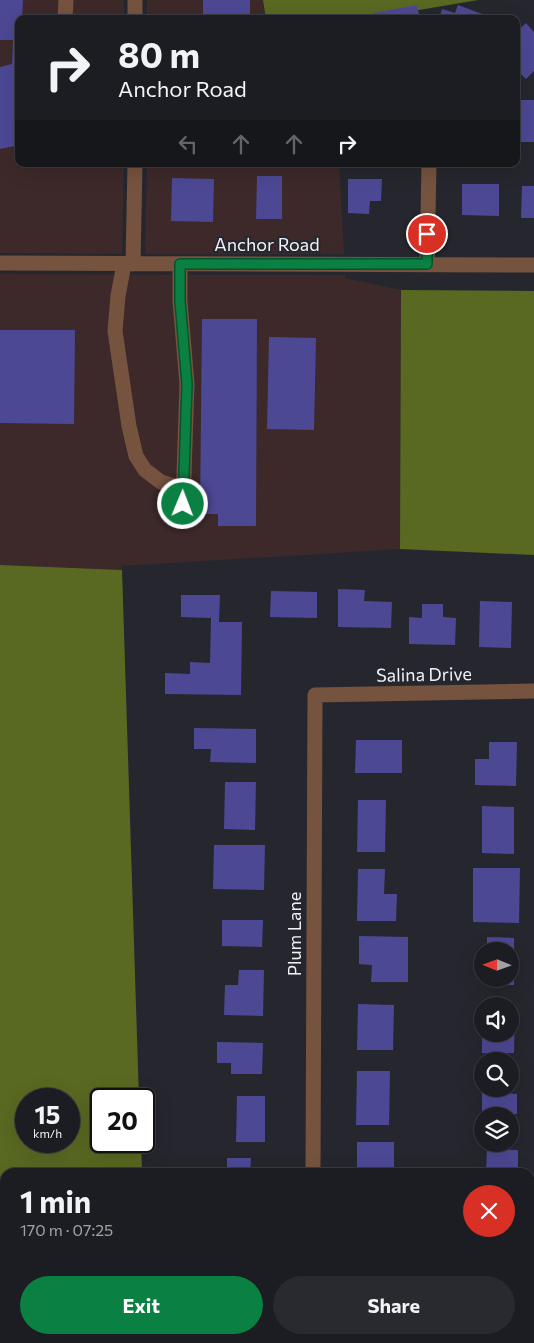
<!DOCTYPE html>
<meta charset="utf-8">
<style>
:root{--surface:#1c1d22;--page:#292a2f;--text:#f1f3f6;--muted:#a0a2a5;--line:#3a3b40;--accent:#0b8043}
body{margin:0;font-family:Commissioner,sans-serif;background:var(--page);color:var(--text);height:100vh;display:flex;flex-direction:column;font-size:19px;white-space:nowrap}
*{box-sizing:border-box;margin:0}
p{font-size:16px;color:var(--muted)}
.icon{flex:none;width:28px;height:28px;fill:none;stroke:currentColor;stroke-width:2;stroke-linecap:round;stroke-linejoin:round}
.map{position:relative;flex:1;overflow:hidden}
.details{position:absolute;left:0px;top:1168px;width:535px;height:176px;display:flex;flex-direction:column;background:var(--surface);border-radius:15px 15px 0 0;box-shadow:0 5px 20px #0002,0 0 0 1px var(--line)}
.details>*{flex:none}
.guide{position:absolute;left:15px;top:15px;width:505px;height:152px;border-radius:10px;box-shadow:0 5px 20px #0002,0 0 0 1px var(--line);background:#1c1d22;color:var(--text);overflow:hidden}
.needle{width:32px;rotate:271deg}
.controls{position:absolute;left:474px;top:942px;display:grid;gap:10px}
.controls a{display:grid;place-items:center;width:45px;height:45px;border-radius:50%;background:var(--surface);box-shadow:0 5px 20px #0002,0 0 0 1px var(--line);font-size:25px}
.speed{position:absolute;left:15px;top:1088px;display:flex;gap:10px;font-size:25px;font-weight:700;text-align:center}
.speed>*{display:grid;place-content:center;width:65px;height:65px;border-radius:50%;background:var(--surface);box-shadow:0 5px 20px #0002,0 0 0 1px var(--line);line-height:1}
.speed small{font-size:12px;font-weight:400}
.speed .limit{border:2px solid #111;border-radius:8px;background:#fff;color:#111}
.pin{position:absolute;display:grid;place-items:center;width:42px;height:42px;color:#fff;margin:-21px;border:2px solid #fff;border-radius:50%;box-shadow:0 1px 5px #0007}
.me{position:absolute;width:55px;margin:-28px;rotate:1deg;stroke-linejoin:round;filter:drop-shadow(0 0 4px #0008)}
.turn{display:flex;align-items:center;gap:18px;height:105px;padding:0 20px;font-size:22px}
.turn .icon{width:65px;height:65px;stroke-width:2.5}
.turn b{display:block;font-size:35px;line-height:42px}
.lanes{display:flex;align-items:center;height:48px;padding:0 20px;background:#0003;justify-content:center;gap:25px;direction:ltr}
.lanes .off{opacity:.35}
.round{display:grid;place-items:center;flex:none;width:52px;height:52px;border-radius:26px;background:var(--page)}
.summary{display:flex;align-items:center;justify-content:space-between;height:85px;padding:0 20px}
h1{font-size:30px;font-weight:700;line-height:38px}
.button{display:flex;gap:10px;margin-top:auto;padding:10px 20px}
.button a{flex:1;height:58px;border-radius:30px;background:var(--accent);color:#fff;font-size:20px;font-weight:700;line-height:58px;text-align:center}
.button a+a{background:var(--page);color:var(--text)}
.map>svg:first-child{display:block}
.commercial{fill:#3d2929}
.green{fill:#3f4d05}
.forest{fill:#596922;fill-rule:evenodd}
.building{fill:#4d4894}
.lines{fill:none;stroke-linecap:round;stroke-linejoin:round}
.minor{stroke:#75533f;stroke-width:15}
.route-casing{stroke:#07532c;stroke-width:12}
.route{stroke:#0b8043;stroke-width:9}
.labels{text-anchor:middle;stroke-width:4;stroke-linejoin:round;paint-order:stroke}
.street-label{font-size:18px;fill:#f0f1f6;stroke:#26272e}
</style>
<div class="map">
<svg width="534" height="1343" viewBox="0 0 534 1343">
<rect width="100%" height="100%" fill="#26272e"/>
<path class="commercial" d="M0,0H124V19H19V164H124L122,254L0,253Z
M147,0H263L266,19H147Z
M147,164H339L344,254H145Z
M0,274L345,275V278L401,290L400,549L122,566V570L0,565Z"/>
<path class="green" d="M0,1310L5,1312V1339H76L80,1343H0Z"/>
<path class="forest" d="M263,0H478L366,19H266Z
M401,290L534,291V555L400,549Z
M0,565L122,570L139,1099H101V1141H141L142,1172H5V1312L0,1310ZM26,1099H69V1141H26Z
M76,1339H147V1343H80Z"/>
<path class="building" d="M0,0H23L22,19H19V145L0,149V67L12,64L13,40H0Z
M203,0H250V19H203Z
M417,5L420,19H374L373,13Z
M458,5L485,15L484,19H439L442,9L455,13Z
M526,23L534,32V71L526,79L516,69V32Z
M516,100H534V142H516Z
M257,176H282V219H256Z
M172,178L214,179L213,222L171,221Z
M348,179H382L381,201H370L369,214L348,213Z
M462,184H499V216L462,215Z
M522,186H534V218H521Z
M202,319H257L256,526H218V514H200Z
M0,330H75L74,424L0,423Z
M269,337L316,338L314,430L267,429Z
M338,589L365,590L364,601L392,602L391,628L338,627Z
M271,591L317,592V618L270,617Z
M181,595H220L219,622H242L241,695L165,694V673L190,674V662L210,663L211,618L181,617Z
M480,601L512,602L511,648L479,647Z
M422,604H443V617L456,618L455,645L409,644V617L422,618Z
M194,728L256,729V763L210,762L211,749H194Z
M356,740H402V773H355Z
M489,742H517L516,786L475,785V759H489Z
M225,782H256L255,830L224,829Z
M358,800H386L385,852H357Z
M482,806L514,807V854L482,853Z
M214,845H265L264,890L213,889Z
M473,868H520L519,923L473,922Z
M358,869H385L384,894H397L396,921H357Z
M222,920H263L262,947L222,946Z
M359,936L408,937V982H371L372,965L359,964Z
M487,937L514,938V985H486V979H510V951H487Z
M239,970H264L263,1016L224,1015L225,985H238Z
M358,1004L394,1005L393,1050H357Z
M510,1007L515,1008L514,1053H482V1034H510Z
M217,1042L263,1043L262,1074H231V1063H217Z
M357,1071H390L389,1125H356Z
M482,1089H505V1093L517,1094V1114H482Z
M237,1096H265V1142H236Z
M357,1142H394V1172H369V1168H357Z
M487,1149L518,1150V1172H486Z
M227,1158H251L250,1172H227Z
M358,1340L385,1341V1343H358Z"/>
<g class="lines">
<path class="minor" d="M135,0V19
M65,19L66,0
M0,263L534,265
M124,264L118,296L115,331L129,426L136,456L145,470L161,482L184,489
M133,264L135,164
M180,264V301L187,384L183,504
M427,264L429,164
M313,1172L315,695L534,691
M312,1343V1339"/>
</g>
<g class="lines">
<defs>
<path id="route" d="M183,504L187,384L180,301V264H427V234"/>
</defs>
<use href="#route" class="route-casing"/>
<use href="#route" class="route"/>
</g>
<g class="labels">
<g class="street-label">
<text x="267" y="251">Anchor Road</text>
<text transform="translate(424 675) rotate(-1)" y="6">Salina Drive</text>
<text transform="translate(295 934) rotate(-90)" y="6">Plum Lane</text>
</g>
</g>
</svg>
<div class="controls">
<a><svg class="needle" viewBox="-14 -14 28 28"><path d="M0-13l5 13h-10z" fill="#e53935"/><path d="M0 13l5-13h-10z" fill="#a0a2a5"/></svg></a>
<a><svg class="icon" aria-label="sound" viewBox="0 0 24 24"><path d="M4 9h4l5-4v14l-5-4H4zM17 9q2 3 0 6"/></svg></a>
<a><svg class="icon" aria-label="search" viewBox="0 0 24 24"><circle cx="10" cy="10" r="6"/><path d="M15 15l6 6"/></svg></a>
<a><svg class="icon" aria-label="layers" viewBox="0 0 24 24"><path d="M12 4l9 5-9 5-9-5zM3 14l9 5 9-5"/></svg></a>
</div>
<div class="speed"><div>15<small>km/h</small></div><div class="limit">20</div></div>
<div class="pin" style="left:427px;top:234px;background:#d93025"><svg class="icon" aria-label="arrive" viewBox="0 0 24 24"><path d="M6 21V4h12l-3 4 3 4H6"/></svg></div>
<svg class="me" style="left:183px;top:504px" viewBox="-20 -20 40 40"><circle r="17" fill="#0b8043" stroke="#fff" stroke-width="3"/><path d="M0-11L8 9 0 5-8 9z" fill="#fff"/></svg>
<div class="guide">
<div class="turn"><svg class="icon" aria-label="right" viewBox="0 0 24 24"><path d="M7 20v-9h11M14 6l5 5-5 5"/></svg><div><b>80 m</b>Anchor Road</div></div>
<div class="lanes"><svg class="icon off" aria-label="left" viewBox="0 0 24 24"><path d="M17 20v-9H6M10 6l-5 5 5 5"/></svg><svg class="icon off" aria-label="ahead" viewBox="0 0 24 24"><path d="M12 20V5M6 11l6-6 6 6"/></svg><svg class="icon off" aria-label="ahead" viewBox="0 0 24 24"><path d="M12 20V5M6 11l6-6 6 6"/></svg><svg class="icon" aria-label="right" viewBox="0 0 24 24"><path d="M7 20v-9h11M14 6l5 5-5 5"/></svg></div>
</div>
<section class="details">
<div class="summary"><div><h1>1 min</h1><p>170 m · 07:25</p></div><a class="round" style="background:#d93025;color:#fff"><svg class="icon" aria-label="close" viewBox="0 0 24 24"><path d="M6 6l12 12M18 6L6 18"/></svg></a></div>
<div class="button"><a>Exit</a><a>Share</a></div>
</section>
</div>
